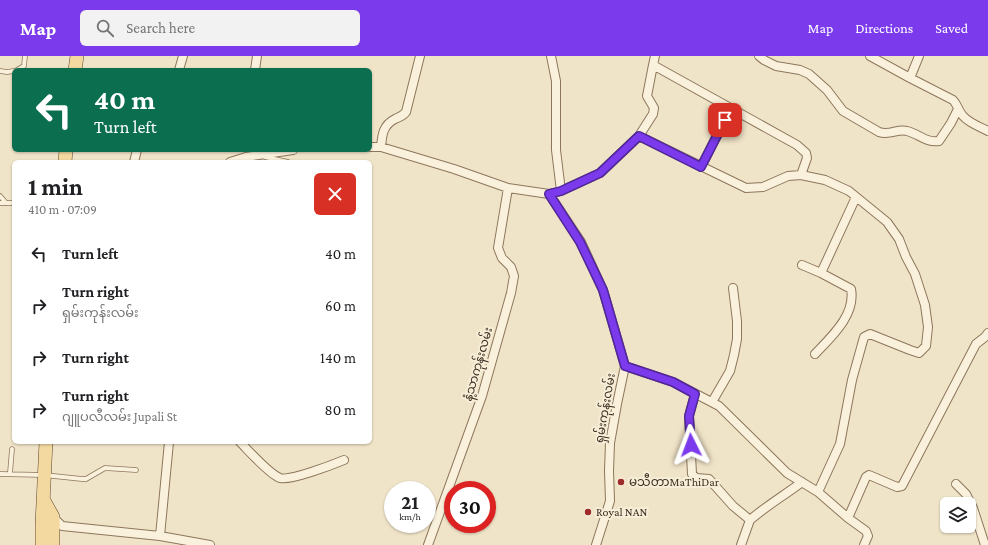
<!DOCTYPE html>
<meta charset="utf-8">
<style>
:root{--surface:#fff;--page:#f2f2f2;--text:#202124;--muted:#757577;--accent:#7c3aed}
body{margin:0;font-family:"Crimson Pro","Noto Sans Myanmar",serif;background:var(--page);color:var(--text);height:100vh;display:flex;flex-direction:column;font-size:15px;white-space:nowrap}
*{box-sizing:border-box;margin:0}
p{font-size:13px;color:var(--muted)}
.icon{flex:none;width:22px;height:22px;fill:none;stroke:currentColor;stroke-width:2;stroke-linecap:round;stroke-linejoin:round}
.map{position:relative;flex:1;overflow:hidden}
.sheet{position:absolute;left:12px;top:104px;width:360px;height:284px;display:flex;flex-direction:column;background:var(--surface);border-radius:6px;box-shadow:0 1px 3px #0004}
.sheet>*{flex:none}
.hud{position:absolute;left:12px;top:12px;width:360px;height:84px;border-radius:6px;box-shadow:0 1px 3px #0004;background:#0b6e4f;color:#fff;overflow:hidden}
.controls{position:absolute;left:940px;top:441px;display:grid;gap:8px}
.controls a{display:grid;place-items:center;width:36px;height:36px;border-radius:6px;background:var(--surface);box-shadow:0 1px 3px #0004;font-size:20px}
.speed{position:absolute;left:384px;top:425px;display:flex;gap:8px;font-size:20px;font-weight:700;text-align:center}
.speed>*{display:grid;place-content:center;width:52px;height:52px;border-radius:50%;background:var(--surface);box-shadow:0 1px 3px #0004;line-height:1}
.speed small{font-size:10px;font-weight:400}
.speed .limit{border:6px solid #d22;background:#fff;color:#111}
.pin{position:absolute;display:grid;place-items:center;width:34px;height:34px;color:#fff;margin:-17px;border-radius:8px;box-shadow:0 2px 6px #0006}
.me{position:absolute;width:44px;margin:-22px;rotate:357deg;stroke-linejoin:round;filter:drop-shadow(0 0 3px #0008)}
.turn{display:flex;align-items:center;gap:14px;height:84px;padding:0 16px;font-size:18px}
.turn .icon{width:52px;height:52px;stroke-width:2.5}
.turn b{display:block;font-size:28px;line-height:34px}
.round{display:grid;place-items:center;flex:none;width:42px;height:42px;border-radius:6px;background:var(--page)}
.summary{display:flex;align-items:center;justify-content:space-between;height:68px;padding:0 16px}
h1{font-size:24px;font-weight:700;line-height:30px}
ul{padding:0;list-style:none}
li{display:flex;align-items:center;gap:12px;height:52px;padding:0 16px}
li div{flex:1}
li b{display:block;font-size:15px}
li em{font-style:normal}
header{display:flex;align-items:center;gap:24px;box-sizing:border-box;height:56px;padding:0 20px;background:var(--accent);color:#fff}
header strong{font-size:19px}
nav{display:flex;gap:22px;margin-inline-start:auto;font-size:14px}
.search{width:280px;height:36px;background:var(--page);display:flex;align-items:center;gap:10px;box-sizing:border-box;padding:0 14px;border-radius:6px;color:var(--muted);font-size:15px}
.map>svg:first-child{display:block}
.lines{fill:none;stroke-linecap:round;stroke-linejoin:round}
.lane-casing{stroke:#8d765c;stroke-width:5.5}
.street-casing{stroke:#8d765c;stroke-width:10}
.primary-casing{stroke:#5b4430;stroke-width:14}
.lane{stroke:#faf1dc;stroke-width:4}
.street{stroke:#faf1dc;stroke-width:8}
.primary{stroke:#f3d9a0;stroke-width:13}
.route-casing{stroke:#51269a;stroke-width:10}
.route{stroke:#7c3aed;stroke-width:7}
.poi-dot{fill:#9e2a2b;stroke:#f7eed8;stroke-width:1.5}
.labels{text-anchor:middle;stroke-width:4;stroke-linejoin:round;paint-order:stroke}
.street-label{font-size:12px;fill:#3d2e20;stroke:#f7eed8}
.poi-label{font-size:12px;fill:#3d2e20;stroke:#f7eed8;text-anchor:start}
</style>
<header>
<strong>Map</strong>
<div class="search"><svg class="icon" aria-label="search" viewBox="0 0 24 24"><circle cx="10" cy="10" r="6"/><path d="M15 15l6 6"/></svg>Search here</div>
<nav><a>Map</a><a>Directions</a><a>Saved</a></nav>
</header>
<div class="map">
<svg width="988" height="489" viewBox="0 0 988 489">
<rect width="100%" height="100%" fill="#f0e4c8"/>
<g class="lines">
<defs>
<path id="lane" d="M17,14L24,10L25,0
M0,15L7,16L14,15
M265,101L288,106
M0,140L6,147
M0,147H14
M10,417L12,393
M0,418L44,419L82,423H86L105,412L136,414"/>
<path id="street" d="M551,0L556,25V94L561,135
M655,0L653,9L797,89L806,97L807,102L801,119
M759,0L764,4L776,10L800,14L809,18L827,34L843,55L879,76C890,80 898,72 907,75C919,78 926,87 939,85L951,67L958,53
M870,0L910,22L953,44C958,49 958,55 963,60C969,67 980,71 988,75
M179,14L183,0
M255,14L257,0
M910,22L919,0
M639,80L746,132L763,131L788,120L801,119L825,124L849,135L887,166L899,183L906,201L915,218L925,249L928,271L926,290L919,297L910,294L870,278L864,281L852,324L840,388L818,436
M370,91H381L454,113L508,132L549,138L561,135L600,117L639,80L653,58L654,52L647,40L653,9
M381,91C382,79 383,69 395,63C399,61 403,60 406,56L420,0
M134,106L137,94
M230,106L246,101L293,94
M701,111L731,52
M549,138L581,186L603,234L625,310L617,348L610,387L609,415L610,445L596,489
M802,209L821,217
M815,298C831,281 856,259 851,233L821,217L856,141
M625,310L673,326L719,350L787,417L818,436L848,462L866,475L868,480L864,489
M695,338L689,360L692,418L696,422L709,423L733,450L750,464L741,489
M712,346L730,315L734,299L737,283V265L733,232
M240,386C249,395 269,418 280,422C290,425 332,409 344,404
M956,428L966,438L973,452L985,489
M53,461L62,470L160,480L210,489
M848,462L866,421L869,419L897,431L902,430L976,288L985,281L988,277
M750,464C766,450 785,439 802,426
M160,480L169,386
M428,489L482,340L511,237L514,220L511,211L502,202L498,192L508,132"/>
<path id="primary" d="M75,14L77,0
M65,106L66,94
M43,443L53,461V489
M42,489V468L46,386"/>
</defs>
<use href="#lane" class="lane-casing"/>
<use href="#street" class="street-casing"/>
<use href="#primary" class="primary-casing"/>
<use href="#lane" class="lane"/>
<use href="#street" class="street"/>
<use href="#primary" class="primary"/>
</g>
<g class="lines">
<defs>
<path id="route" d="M691,389L689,360L695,338L673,326L625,310L603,234L580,186L549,138L561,135L600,117L639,80L701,111L725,64"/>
</defs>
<use href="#route" class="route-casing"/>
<use href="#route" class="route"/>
</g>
<g class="poi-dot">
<circle cx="621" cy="426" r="4"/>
<circle cx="588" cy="456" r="4"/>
</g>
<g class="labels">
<g class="street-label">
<text transform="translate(478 308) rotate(-74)" y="4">နံ့သာကုန်းလမ်း</text>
<text transform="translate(605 352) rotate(-80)" y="4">ရှမ်းကုန်းလမ်း</text>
</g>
<g class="poi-label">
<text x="629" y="430">မသီတာMaThiDar</text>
<text x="596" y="460">Royal NAN</text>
</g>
</g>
</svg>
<div class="controls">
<a><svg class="icon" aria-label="layers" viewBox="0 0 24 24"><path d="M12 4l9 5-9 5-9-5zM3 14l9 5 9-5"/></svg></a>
</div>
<div class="speed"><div>21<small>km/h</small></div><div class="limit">30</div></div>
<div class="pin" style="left:725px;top:64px;background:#d93025"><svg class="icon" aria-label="arrive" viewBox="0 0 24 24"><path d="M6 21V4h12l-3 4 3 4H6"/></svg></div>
<svg class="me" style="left:691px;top:389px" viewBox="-20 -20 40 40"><path d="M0-17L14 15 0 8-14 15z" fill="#7c3aed" stroke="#fff" stroke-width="4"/></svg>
<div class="hud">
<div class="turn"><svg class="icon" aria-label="left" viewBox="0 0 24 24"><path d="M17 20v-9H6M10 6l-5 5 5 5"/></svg><div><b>40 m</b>Turn left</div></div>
</div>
<section class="sheet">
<div class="summary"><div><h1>1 min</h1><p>410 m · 07:09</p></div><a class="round" style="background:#d93025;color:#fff"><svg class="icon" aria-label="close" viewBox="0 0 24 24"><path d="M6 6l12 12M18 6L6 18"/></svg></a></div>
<ul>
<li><svg class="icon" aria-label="left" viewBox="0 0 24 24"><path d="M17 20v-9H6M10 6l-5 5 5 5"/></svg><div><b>Turn left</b></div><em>40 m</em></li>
<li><svg class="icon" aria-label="right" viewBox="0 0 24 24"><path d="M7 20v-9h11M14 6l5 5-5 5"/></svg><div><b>Turn right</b><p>ရှမ်းကုန်းလမ်း</p></div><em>60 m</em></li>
<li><svg class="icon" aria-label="right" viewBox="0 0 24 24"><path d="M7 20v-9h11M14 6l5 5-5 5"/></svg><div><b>Turn right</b></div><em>140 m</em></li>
<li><svg class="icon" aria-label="right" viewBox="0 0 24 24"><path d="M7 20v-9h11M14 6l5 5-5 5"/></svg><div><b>Turn right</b><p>ဂျူပလီလမ်း Jupali St</p></div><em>80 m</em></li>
</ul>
</section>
</div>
